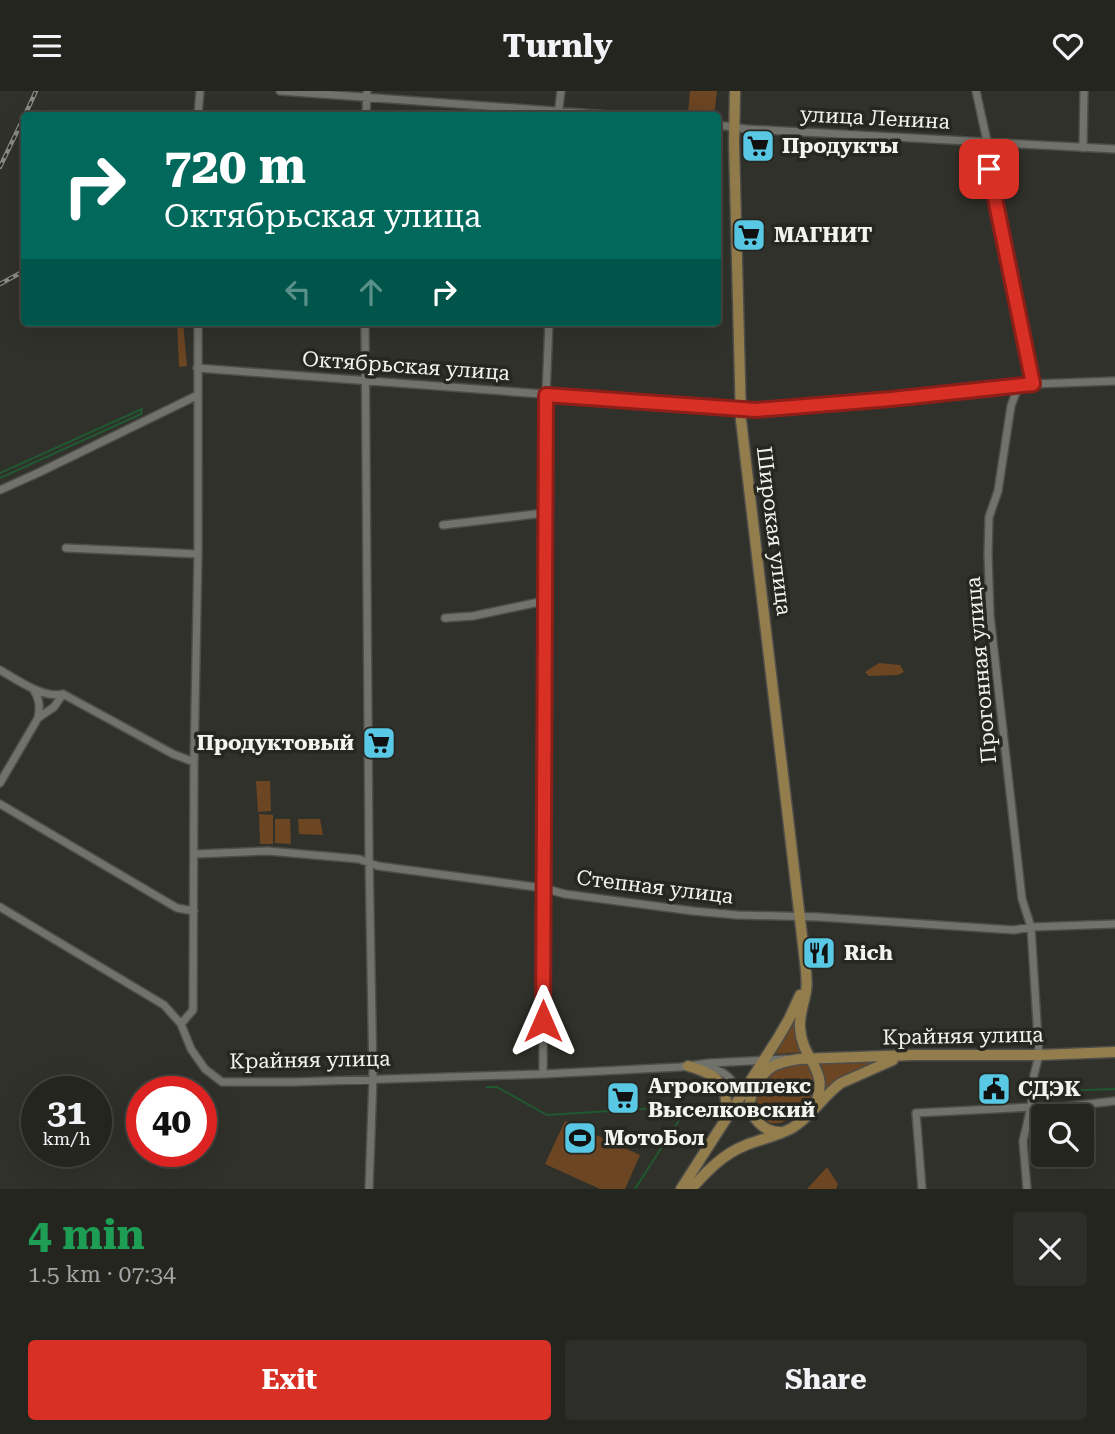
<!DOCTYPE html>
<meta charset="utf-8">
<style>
:root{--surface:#252520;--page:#2d2d29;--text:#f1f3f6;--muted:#a3a5a5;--line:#42423e;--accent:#d93025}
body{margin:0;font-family:"Roboto Serif",serif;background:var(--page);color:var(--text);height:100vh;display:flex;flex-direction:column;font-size:26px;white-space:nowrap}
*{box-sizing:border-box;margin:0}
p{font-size:23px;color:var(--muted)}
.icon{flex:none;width:38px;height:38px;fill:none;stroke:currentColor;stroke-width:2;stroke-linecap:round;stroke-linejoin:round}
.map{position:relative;height:1098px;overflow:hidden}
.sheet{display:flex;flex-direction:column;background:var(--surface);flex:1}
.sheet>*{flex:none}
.guide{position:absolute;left:21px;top:21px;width:700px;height:214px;border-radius:7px;box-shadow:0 7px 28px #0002,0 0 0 2px var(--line);background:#00695c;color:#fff;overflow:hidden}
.buttons{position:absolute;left:1031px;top:1013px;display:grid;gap:14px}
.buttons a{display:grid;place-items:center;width:63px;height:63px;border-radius:7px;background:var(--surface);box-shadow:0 7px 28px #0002,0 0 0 2px var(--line);font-size:35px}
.speed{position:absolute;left:21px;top:985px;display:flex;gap:14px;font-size:35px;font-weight:700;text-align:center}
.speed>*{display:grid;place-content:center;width:91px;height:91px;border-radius:50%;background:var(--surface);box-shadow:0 7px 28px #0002,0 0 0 2px var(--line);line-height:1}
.speed small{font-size:18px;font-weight:400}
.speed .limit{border:10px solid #d22;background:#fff;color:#111}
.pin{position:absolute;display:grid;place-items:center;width:60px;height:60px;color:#fff;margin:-30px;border-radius:14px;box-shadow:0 4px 10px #0006}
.me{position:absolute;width:77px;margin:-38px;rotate:0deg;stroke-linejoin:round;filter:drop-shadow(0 0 5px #0008)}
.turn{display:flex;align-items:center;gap:24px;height:147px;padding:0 28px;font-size:32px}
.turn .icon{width:91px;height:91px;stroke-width:2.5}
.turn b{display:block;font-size:49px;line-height:60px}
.lanes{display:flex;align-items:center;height:66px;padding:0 28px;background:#0003;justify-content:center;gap:35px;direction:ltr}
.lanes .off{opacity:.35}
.round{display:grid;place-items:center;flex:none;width:74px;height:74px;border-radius:7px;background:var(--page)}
.overview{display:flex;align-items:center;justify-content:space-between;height:119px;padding:0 28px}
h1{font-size:42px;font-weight:700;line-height:52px;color:#1e9e55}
.action{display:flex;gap:14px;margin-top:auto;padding:14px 28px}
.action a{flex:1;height:80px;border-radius:7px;background:var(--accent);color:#fff;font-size:28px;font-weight:700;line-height:80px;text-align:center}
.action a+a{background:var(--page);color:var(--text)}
header{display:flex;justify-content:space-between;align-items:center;height:91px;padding:0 28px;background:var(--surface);font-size:32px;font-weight:700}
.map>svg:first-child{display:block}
.green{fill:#6c4522}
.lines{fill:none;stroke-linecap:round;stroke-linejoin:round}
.stream{stroke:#205830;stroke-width:2}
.minor-casing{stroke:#4d4d49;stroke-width:10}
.major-casing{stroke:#4d4d49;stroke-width:13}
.minor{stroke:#72726c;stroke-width:7}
.major{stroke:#947d4c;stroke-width:10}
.rail-casing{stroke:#8b8b86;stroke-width:4.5}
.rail{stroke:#272722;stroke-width:2;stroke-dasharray:5;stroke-linecap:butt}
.route-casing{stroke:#8d1f18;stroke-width:18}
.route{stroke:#d93025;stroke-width:12}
.labels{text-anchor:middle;stroke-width:7;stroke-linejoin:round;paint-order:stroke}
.street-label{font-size:21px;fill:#f3f3f0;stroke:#272722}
.poi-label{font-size:21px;font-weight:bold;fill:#f3f3f0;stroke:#272722;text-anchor:start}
</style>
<header><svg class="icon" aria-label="menu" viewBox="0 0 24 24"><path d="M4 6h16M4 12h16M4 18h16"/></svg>Turnly<svg class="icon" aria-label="heart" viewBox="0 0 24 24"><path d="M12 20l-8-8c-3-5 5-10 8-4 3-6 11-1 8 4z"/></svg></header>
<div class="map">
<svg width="1115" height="1098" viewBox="0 0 1115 1098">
<rect width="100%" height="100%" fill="#31312b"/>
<path class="green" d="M690,0H717L714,24L688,23Z
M177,231H183L187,275L179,276Z
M879,572L900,574L904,581L898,584L869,585L865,581Z
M256,690H270L271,720L258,721Z
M259,723L273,724V753H260Z
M275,728H290L291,753L275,752Z
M298,728H320L323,744L299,743Z
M794,930L795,942L806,961L774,963Z
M890,967L846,985L826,998L823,979L819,970Z
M804,972C808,975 813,979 815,984C821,1008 777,1052 760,1023C750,1004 764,981 782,974C788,972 797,973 804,972Z
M565,1030L640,1064L625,1098H600L545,1073Z
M827,1076L838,1093L836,1098H807Z"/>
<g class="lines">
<path class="stream" d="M0,382L142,318L141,323L0,387
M487,996H497L547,1024L688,1015L635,1098
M1056,1000L1115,998"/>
<defs>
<path id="minor" d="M280,0L609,24
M976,0L987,50L984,54L1033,293L1017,299L1011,315L998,400L989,426L988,463L990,524L1022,808L1031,836L1039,964L1034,984L1031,1016L1023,1050L1027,1098
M198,24L200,0
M366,24L367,0
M558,24L561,0
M718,34L746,38L1115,58
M1083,57L1084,0
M365,231L369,764L373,987L369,1098
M197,277L756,319L891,308L1033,293L1115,290
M0,399L40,381L198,304
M443,434L545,422
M66,457L198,463
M445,527L473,525L544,510
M0,579C17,589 44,608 63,603L173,663L194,671
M33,598C40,608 40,616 38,627
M0,692L38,627L54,616L63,603
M0,713L177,817L194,820
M195,763L268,760L359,768L378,775L543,797L565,803L693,820L737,824L819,826L1014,839L1031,836L1115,833
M0,816L164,914L181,933L191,958L205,978L222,991H294L543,983L680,976L709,972L787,968
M181,933L193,919L194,671L198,463V231
M702,976C725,977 732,988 743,1006
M543,983L546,304L549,231
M922,1098L916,1022L1031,1016L1053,1017L1115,1010"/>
<path id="major" d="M735,0L734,52L741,329L804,862C805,873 808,889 806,900C804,912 799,924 800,937C802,972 833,978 813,1018
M688,975C716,983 732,993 724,1026
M754,993C753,999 751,1005 750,1011C750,1027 764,1041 780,1041
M754,998C766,976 773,972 799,968L913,964H1039L1115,961
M681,1098L778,947L789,928L800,904
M691,1098C707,1080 723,1063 746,1054C761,1048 778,1045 792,1037C811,1026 823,1005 841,992L893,969"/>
</defs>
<use href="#minor" class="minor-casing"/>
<use href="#major" class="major-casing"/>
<use href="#minor" class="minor"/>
<use href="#major" class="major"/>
<defs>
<path id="rail" d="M25,24L36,0
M0,76L24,26
M0,193L24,180"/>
</defs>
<use href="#rail" class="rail-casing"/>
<use href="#rail" class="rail"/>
</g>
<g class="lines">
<defs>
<path id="route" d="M543,930L546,304L756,319L891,308L1033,293L989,78"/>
</defs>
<use href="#route" class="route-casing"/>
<use href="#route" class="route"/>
</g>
<defs>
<symbol id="supermarket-square" viewBox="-11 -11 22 22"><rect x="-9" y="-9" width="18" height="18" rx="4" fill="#58c8e4" stroke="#272722"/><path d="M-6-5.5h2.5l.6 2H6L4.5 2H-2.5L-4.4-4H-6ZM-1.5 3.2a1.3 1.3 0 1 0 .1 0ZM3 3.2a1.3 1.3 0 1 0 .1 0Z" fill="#111"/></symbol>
<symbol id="restaurant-square" viewBox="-11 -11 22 22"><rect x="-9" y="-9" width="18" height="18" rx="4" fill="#58c8e4" stroke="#272722"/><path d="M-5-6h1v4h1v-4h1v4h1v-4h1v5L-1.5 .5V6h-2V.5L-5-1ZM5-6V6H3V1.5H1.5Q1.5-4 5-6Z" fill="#111"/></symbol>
<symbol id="civic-square" viewBox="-11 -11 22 22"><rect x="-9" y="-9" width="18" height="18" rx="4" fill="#58c8e4" stroke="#272722"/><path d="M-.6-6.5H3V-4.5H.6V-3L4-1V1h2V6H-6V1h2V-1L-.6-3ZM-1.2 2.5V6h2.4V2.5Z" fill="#111"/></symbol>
<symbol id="stadium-square" viewBox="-11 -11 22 22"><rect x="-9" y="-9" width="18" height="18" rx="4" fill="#58c8e4" stroke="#272722"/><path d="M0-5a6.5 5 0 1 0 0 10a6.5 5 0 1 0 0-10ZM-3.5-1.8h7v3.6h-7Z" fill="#111"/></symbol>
</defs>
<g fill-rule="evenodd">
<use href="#supermarket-square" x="739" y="36" width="38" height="38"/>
<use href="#supermarket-square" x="730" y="125" width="38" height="38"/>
<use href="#supermarket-square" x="360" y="633" width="38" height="38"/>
<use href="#restaurant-square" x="800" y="843" width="38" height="38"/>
<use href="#civic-square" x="975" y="979" width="38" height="38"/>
<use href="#supermarket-square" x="604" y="988" width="38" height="38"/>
<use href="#stadium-square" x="561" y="1028" width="38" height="38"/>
</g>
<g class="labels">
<g class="street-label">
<text transform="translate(875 27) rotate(3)" y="7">улица Ленина</text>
<text transform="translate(406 275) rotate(4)" y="7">Октябрьская улица</text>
<text transform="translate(774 440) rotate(83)" y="7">Широкая улица</text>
<text transform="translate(981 579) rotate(-95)" y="7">Прогонная улица</text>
<text transform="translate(655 796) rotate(7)" y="7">Степная улица</text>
<text transform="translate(963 945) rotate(-1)" y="7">Крайняя улица</text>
<text transform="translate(310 969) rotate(-1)" y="7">Крайняя улица</text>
</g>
<g class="poi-label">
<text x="782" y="62">Продукты</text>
<text x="774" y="151">МАГНИТ</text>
<text x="354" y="659" text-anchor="end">Продуктовый</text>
<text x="844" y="869">Rich</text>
<text x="648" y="1002">Агрокомплекс<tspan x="648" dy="24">Выселковский</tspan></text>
<text x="1018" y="1005">СДЭК</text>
<text x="604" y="1054">МотоБол</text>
</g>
</g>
</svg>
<div class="buttons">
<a><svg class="icon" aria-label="search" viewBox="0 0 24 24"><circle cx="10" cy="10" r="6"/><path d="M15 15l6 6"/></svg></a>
</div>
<div class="speed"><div>31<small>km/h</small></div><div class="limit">40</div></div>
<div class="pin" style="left:989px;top:78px;background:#d93025"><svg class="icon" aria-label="arrive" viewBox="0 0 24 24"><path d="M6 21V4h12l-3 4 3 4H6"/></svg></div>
<svg class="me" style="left:543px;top:930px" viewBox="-20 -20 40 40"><path d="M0-17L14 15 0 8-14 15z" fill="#d93025" stroke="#fff" stroke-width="4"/></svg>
<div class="guide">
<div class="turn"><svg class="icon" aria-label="right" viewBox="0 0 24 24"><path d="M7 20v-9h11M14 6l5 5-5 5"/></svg><div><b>720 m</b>Октябрьская улица</div></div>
<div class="lanes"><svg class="icon off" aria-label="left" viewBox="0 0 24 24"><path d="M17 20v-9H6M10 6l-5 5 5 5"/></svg><svg class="icon off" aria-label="ahead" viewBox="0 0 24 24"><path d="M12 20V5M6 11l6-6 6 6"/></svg><svg class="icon" aria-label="right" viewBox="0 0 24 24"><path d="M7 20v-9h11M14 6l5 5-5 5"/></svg></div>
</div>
</div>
<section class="sheet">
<div class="overview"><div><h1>4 min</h1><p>1.5 km · 07:34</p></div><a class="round"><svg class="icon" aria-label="close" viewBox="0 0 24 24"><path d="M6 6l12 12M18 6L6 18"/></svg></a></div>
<div class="action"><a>Exit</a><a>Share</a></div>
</section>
